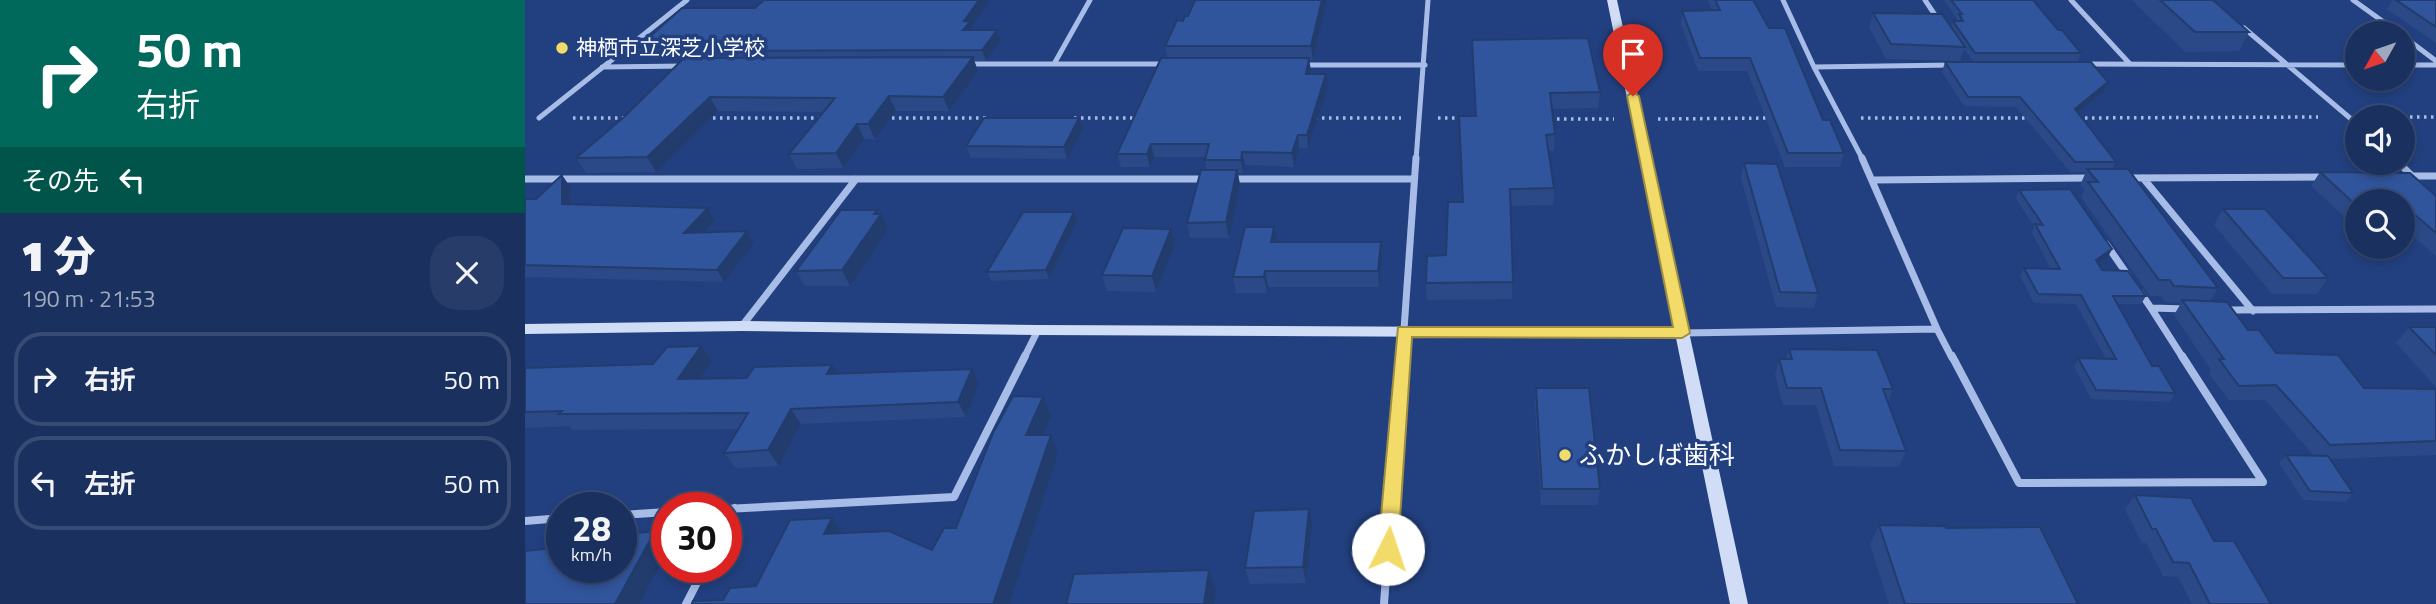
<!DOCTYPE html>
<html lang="ja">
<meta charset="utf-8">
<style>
:root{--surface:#1a305f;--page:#273c68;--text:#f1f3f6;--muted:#9fa9bd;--line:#384b74}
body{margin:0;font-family:"Titillium Web","Noto Sans JP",sans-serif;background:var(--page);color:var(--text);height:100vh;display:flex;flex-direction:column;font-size:26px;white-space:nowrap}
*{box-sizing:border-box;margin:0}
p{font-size:23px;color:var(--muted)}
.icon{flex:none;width:38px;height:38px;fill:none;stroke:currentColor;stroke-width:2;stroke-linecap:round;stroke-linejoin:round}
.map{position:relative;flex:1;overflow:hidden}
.drawer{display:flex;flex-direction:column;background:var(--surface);width:525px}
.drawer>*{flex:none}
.guide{background:#00695c;color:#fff;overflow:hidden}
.needle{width:46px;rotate:230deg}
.fabs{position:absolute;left:1820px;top:21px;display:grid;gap:14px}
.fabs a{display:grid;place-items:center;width:70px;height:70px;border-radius:50%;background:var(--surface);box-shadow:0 4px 10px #0003,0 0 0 2px var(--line);font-size:35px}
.speed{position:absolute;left:21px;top:492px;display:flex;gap:14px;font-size:35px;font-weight:700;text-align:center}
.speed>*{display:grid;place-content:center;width:91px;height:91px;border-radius:50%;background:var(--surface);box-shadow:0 4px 10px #0003,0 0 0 2px var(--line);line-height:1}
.speed small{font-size:18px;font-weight:400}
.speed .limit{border:10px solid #d22;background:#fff;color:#111}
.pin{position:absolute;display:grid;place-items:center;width:60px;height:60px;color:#fff;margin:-72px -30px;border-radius:50% 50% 50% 0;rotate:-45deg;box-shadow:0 0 7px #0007}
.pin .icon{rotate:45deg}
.me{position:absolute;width:77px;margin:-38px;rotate:4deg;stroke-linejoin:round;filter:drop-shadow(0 0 5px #0008)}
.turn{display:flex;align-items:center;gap:24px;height:147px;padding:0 21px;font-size:32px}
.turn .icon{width:91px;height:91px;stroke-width:2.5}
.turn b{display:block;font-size:49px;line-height:60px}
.then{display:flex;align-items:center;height:66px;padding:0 21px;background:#0003;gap:14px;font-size:26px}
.round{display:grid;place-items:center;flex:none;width:74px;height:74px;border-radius:28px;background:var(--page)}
.head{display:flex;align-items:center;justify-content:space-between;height:119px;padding:0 21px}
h1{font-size:42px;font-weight:800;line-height:52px}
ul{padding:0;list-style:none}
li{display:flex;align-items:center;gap:21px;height:94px;margin:0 14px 10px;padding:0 7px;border:4px solid var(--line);border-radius:28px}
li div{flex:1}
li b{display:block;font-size:26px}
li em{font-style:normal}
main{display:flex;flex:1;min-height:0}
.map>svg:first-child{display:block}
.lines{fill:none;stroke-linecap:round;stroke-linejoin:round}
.path{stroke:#a7bde7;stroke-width:3.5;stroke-dasharray:2.5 4.5;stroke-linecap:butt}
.street-far2{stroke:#a7bde7;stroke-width:5}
.street-far1{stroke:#a7bde7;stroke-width:7}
.street{stroke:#a7bde7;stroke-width:8}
.secondary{fill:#d1ddf6;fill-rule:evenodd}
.wall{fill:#2a4986}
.shaded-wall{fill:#223c6d}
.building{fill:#31559c;stroke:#223c6d;stroke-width:2}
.route{fill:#f3db69;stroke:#9e8e44;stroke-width:2}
.poi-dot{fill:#f3db69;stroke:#22407f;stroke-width:2.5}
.labels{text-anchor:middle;stroke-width:7;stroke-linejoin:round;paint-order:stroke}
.far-poi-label{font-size:21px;fill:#fff;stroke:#22407f;text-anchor:start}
.poi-label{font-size:26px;fill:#fff;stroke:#22407f;text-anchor:start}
</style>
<main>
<section class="drawer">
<div class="guide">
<div class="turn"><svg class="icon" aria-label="right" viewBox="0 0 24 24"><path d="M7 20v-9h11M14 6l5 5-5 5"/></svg><div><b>50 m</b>右折</div></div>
<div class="then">その先<svg class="icon" aria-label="left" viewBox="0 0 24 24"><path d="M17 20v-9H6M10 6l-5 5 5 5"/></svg></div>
</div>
<div class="head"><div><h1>1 分</h1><p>190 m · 21:53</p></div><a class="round"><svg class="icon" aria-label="close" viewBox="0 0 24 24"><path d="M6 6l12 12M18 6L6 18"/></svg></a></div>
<ul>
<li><svg class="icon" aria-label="right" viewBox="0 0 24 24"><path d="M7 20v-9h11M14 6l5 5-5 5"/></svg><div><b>右折</b></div><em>50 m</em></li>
<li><svg class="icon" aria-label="left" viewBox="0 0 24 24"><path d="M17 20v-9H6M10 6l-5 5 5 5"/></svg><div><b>左折</b></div><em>50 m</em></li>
</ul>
</section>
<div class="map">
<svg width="1911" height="604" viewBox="0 0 1911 604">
<rect width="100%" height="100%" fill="#22407f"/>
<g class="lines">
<path class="path" d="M1878,117H1911
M48,118H102
M181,118H298
M360,118H463
M549,118H613
M790,118H876
M913,118H939
M1336,118H1506
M1553,118L1793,117
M1025,119H1089
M1133,119L1247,118"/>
<path class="street-far2" d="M1258,0L1289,67L1338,160
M1400,0L1414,21
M1546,0L1605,64
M1828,0L1874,33
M1719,28L1832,124
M1878,36L1911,61
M442,64H640
M529,64L565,0
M1559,64L1832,65
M778,65H900
M1878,65H1911
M77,67L160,66
M1289,67L1428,65
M14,118L162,0
M891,160L903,0"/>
<path class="street-far1" d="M1337,158L1412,329L1427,358
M1874,163L1887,176
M1882,176H1911
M1602,178L1800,177
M1618,178L1728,311
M0,179H682
M708,179H889
M1349,180L1565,178
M1581,244L1604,277
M1615,292L1626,308L1662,309
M1626,308L1658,358
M1702,310L1911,309
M217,326L331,179
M1158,333L1412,329
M499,358L513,330
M877,358L891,158"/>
<path class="street" d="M1427,356L1494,483L1738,482L1657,356
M201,509L429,497L500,356
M96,515L142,512
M0,521L37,518
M201,526L210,508
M161,604L180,567
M859,604L877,356"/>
<path class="secondary" d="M1082,0H1092L1223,604H1205L1151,338L513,335L217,331L0,334V324L217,321L513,325L1149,328Z"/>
</g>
<path class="wall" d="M239,0H463L464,2L447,26L449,30H472L476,40L461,61H449L453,71L424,111H371L350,139H339L318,168L272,169L264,154L298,112L193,111L131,172L61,173L51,158L176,58H118L112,48L230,8Z
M802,0L788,60H784L785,74H801L803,87L783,148H774L769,167L720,165L718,173H713L715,185L704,238H665L662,223L682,170L680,160L681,157H629L625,167H596L592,154L643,58L640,46Z
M1182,0H1228L1298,120L1319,153L1315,167H1260L1222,71H1173L1156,24L1157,11L1187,10Z
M1419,0H1508L1533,30L1556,53L1553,61H1448L1439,49L1435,61L1361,59L1344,27L1348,13L1426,27L1428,21H1432V19Z
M1607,0H1688L1724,32L1714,51L1660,52Z
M1868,0H1911V43L1862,9Z
M947,40L1075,92L1073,108L1027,109L1030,134L1029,151H1023L1029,188L1028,205L986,206L987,299L902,300L901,283L921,255L937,202L950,116Z
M1420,62L1583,82L1579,92L1553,113L1591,162L1587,169L1693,288L1685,301L1723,330L1751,353L1839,388L1911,389V455L1805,459L1828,493L1821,502L1778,500L1754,463L1761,455L1789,456L1740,400H1704L1684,374L1686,370L1649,315L1656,303L1640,302L1636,296H1625L1556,197L1560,190L1555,185L1561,172H1545L1491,107L1439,106L1417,72Z
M558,129L542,159L446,158L441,146Z
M1219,163L1293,293L1289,308L1251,307L1216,178Z
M1795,172L1911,196V256L1878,227V201H1832V221H1824L1786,186Z
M37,175L45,187V204L183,208L190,220L179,232L229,243L199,282L0,277V199H11Z
M1494,190L1583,257L1573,264L1577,270L1621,296L1616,304H1592L1627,366L1650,393L1645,402L1566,399L1549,367L1553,358L1581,359L1551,304L1509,303L1495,276L1499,268L1526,269L1507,233L1509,226L1491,199Z
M1698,209L1803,278L1792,294H1747L1689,225Z
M354,214H356L363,229L325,286H280L271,271Z
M552,221L524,279L466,281L462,272Z
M646,229L650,244L631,292L582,291L577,275Z
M752,242L857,258L854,287H743L742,293H711L708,277Z
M1884,327H1911V387L1871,343Z
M1264,349L1368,389L1363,402L1381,451L1374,467L1309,466L1291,405H1258L1250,375L1254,359H1261Z
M187,361L175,378H222L307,365L311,374L454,384L441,417L276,424L254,466L211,468L199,453L214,429L47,430L44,426L0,428V368Z
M1011,388L1075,489L1073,505H1016L1010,404Z
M1610,495L1689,541L1746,604H1667L1653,577L1638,576L1621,543H1617L1600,509Z
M787,525L781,583L725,584L720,568Z
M1354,525L1421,528L1553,604H1364L1345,545Z"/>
<path class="shaded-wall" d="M454,0H463L464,2L447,26L449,32L438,30L439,21Z
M797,0H802L788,60L786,46Z
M472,30L476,40L461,61L457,50Z
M448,57L453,71L424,111L418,97Z
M784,58L786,71L782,86L781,74Z
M801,74L803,87L783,148L782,135Z
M1583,82L1579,92L1546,118L1550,109Z
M364,96L371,111L350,139L343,124Z
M185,97L193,111L131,172L122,157Z
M554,118L558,129L542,159L539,147Z
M332,124L339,139L318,168L311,153Z
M773,135L774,148L769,167L767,153Z
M626,144L629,157L625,167L622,154Z
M717,152L720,165L718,173L716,160Z
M712,170L715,185L704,238L701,222Z
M37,175L45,187V216L37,204Z
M183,208L190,220L167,245L159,233Z
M352,210L355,216L356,214L363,229L325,286L317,270Z
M549,212L552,221L524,279L521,270Z
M749,227L752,243L746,242Z
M646,229L650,244L631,292L627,276Z
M222,231L229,243L199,282L192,270Z
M856,242L857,258L854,287L853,271Z
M1587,249L1583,257L1567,268L1571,260Z
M740,271L743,287L742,293L739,277Z
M176,346L187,361L164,394L153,379Z
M307,365L316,381L302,374Z
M447,369L454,384L441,417L433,402Z
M518,397L526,416L509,454L501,435Z
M266,409L276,424L254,466L243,450Z
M526,435L533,453L484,604H468Z
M784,509L787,525L781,583L778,567Z
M307,518L319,536L299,534Z
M130,531L142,545V552L114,604H90Z
M684,570L691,591L689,604H679Z"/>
<path class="building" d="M239,0H454L439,21L445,22L438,30H472L457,50L172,51L176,47L112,48L157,8H230Z
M670,0H797L786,46H640L652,20L658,21L660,16H663Z
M1190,0H1228L1244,28H1260L1298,120H1305L1319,153H1263L1225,58H1175L1157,11L1195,10Z
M1426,0H1508L1533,30H1537L1556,53H1450L1428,21H1438L1434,14H1437Z
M1635,0H1688L1724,32H1670Z
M1871,0H1911V27Z
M1348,13L1417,14L1440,47L1366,44Z
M1063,38L1075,92L1025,93L1030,134L1021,135L1029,188L985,189L988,282L901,283L902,256L921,255L923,202H938L934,116H951L947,40Z
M448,57L418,97L364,96L343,124H332L311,153L264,154L310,98L185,97L122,157L51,158L99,117L159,58Z
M636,58H784L781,74H801L782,135H773L767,153L717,152L716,160H680L684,144H626L622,154H592Z
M1420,62H1566L1583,82L1550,109L1591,162H1550L1495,97H1443Z
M459,118H554L539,147L441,146Z
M1219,163L1252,164L1293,293L1255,292Z
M1562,169H1603L1693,288L1649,286L1645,280H1634L1563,182H1573Z
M676,170H712L701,222L662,223Z
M1795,172L1885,173L1911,196V233L1881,207H1878V201H1832V206Z
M37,175V204L183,208L159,233L222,231L192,270L0,265V199H11Z
M1545,189L1587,249L1571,260L1577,270L1603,271L1621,296H1588L1627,366H1634L1650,393L1571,390L1553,358L1591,359L1556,295L1513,294L1499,268L1535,269L1510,224L1518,225L1494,190Z
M1698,209H1740L1803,278H1758Z
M316,210H352L349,214H356L317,270L271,271Z
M498,212H549L521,270L462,272Z
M720,227H749L746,242H856L853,271H740L739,277H708Z
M598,228L646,229L627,276L577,275Z
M1657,300L1702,302L1723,330H1734L1751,353L1813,355L1839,388L1911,389V441L1805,445L1751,385L1714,386L1694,359H1699Z
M1884,327H1911V355Z
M176,346L153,379L222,378L229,367L307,365L302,374L447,369L433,402L266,409L243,450L199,453L223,413L34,414L37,411L0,412V368L128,364L142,347Z
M1264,349L1352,350L1368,389H1358L1381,451L1315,450L1296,388H1262L1254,359H1267Z
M1011,388H1064L1075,489H1017Z
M488,396L518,397L501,435H526L468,604H167L168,601L198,600L205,588L231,586L265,520L307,518L299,534L364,531L407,550L419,528H431L468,433Z
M1761,455L1803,456L1828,493L1785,491Z
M1610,495L1666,498L1689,541H1709L1746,604H1685L1664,563L1648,562L1631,529H1627Z
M784,509L778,567L720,568L729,511Z
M1354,525L1420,526L1421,528L1515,527L1553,604H1380Z
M130,531L90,604H0V551L37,547V567H96V535Z
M684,570L679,604H541L549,574Z"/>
<path class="route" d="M1108,92L1114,96L1165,333L1157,338L887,337L873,549L870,555L863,558L856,555L853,549L873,327H1148L1102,96Z"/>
<g class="poi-dot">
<circle cx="37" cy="48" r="7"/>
<circle cx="1040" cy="455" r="7"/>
</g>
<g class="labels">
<g class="far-poi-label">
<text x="51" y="55">神栖市立深芝小学校</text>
</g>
<g class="poi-label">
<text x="1054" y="464">ふかしば歯科</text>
</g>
</g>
</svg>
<div class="fabs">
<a><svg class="needle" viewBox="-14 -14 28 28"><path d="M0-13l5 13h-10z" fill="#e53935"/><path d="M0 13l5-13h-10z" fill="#9fa9bd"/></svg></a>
<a><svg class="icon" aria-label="sound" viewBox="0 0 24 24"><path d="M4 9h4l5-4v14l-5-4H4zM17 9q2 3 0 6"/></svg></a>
<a><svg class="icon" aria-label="search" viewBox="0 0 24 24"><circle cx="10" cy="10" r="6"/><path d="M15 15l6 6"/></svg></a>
</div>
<div class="speed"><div>28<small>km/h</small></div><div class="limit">30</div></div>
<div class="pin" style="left:1108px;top:96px;background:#d93025"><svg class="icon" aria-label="arrive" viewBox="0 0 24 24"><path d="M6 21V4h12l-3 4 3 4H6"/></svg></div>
<svg class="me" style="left:863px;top:549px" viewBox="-20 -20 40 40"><circle r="19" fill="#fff"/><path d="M0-13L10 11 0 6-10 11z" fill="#f3db69"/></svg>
</div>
</main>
